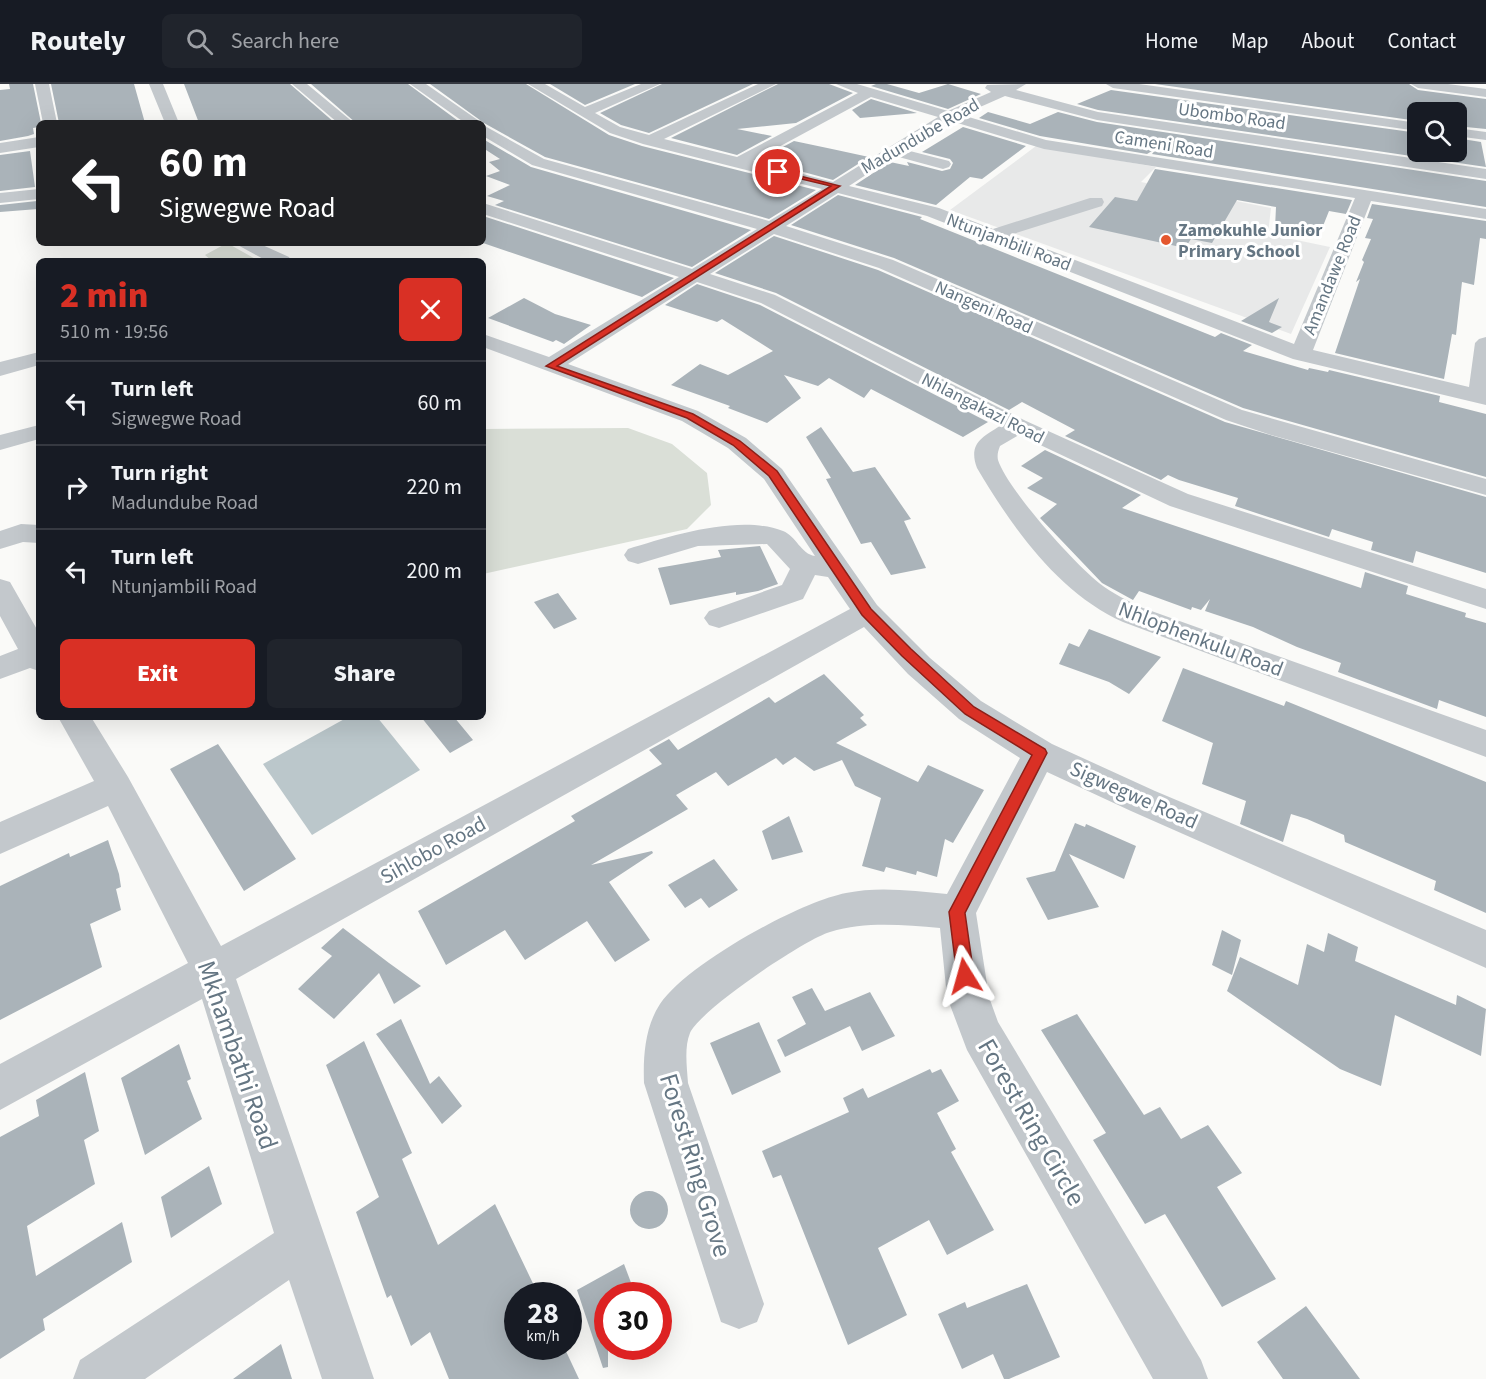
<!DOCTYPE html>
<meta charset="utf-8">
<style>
:root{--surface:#171b24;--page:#20242c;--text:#f1f3f6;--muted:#9ea1a6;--line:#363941;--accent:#d93025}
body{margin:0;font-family:"Source Sans 3",sans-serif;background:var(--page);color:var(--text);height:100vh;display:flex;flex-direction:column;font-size:22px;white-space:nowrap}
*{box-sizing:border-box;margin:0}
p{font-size:20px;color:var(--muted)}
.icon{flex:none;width:33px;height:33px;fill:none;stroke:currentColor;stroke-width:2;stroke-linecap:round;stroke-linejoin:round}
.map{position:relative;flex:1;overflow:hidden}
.panel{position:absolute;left:36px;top:174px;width:450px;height:462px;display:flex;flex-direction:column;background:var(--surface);border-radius:9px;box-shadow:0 6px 24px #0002}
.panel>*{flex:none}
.banner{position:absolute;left:36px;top:36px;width:450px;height:126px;border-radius:9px;box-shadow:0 6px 24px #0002;background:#202124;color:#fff;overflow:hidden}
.controls{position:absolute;left:1407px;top:18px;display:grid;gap:12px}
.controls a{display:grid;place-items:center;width:60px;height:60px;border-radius:9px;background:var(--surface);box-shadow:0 6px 24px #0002;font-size:30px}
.speed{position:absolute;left:504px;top:1198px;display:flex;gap:12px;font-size:30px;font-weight:700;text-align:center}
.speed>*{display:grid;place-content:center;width:78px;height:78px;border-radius:50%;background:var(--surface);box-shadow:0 6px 24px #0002;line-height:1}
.speed small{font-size:15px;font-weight:400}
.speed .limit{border:9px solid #d22;background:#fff;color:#111}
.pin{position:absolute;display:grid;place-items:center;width:51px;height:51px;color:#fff;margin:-26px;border:3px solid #fff;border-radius:50%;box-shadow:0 2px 6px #0007}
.me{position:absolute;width:66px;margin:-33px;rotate:352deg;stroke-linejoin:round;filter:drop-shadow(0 0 4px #0008)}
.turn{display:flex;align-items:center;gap:21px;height:126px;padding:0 24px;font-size:27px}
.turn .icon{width:78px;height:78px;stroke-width:2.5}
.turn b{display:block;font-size:42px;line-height:51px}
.round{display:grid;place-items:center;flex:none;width:63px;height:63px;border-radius:9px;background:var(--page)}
.overview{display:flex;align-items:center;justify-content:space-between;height:102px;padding:0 24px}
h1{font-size:36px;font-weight:800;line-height:45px;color:var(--accent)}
.primary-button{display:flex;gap:12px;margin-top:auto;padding:12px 24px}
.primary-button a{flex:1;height:69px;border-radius:9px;background:var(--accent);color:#fff;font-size:24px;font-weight:800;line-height:69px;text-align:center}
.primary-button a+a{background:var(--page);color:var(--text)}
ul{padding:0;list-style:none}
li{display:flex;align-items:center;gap:18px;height:84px;padding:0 24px;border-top:2px solid var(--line)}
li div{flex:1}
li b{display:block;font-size:22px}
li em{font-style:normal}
header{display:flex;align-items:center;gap:36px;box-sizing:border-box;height:84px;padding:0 30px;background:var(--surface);border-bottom:2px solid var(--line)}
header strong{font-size:28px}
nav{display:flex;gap:33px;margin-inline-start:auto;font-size:21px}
.search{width:420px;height:54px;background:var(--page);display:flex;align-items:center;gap:15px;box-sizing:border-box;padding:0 21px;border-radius:9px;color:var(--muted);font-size:22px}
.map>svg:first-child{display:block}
.built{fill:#e8e9e9}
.green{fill:#dadfd7}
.water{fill:#bbc7cb}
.building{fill:#aab3b9}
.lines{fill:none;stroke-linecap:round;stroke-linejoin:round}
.minor{fill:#c3c8cc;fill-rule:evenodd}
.route{fill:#d93025;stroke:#8d1f18;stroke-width:1.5}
.poi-dot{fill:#e4572e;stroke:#fff;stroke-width:2}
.labels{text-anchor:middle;stroke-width:6;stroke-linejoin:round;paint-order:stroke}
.far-street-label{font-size:18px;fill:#657683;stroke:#fff}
.far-poi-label{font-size:18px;font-weight:bold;fill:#657683;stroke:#fff;text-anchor:start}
.street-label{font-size:21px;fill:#657683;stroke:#fff}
.near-street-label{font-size:26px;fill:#657683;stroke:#fff}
</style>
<header>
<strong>Routely</strong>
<div class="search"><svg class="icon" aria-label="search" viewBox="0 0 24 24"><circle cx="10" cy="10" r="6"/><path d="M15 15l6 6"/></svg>Search here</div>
<nav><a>Home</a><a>Map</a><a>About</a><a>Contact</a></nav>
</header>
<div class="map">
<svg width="1486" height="1295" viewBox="0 0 1486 1295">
<rect width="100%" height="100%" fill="#fafaf8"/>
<path class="built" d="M1036,62L1156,83L1141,98L1271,124L1268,150L1330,163L1291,250L950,126Z"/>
<path class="green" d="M227,159L259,177H212L205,171Z
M628,344L672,360L707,389L711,421L687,445L483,490V345Z"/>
<path class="water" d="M348,633H377L420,686L312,751L263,680Z"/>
<path class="building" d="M9,0H33L41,39L39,43L33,44L34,50L28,52L0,57V6L10,5Z
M51,0H134L145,39H59Z
M184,0H290L335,39H199Z
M311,0H408L461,39H356Z
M430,0H526L609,51L642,62L816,106L769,135L545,73L484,39Z
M550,0H635L585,21Z
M662,0H753L649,49L621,41L600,29Z
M778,0H829L853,9L796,39L737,45L772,52L737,71L671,54Z
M876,0H887L919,9L948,0L981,10L948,25L871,2Z
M1155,0H1409L1418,6L1486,15V45L1456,42V28H1418V37Z
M1111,6L1418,49V68H1456V54L1481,58L1486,83L1098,26L1077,20Z
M871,15L917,29L860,34L852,26Z
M988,28L1030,40L1058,28L1097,38L1486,97V123L1152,70L1157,64L1147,70L1040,52L979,34Z
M963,43L1026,62L982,95L970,93L936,121L855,101L890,78L909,82L907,78L942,87L950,85L953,79L950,75L922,68Z
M483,55L531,83L751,146L692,183L495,121L504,117L487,112L510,101L486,92L500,87L489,78L500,75L483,64Z
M794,57L832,65L869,73L833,96L759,76Z
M30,67L35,103L0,107V71Z
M1155,85L1352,116L1346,130L1329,127L1319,152L1275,144L1276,123L1237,116L1212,159L1191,155L1185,164L1089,143L1115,113L1137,117Z
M838,111L922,133L920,135L1215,253L1221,249L1252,261L1243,267L1308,286L1309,284L1328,288L1329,286L1440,312L1439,318L1486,330V393L1243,324L894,174L791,141Z
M37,117L38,125L0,128V121Z
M1372,120L1486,137V155L1480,154L1474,201L1462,198L1456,251L1452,250L1444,295L1335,269L1360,195L1356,198L1364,178L1362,176L1371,155L1365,154L1373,135L1367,134Z
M483,132L674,194L642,213L639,212L483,159Z
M774,152L878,186L1225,338L1486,413V489L1416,467L1413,479L1371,466L1373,458L1332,445L1329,453L1235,422L1238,414L1179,396L1168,391L1161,396L1065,352L1075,346L1022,318L1009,326L776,209L715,189Z
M697,200L760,221L988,338L963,353L871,305L864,314L829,294L818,302L784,291L801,314L767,339L728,324L730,322L671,301L700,280L728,291L773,267L722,235L717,238L665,221Z
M524,214L555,230L591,241L564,260L556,256L553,258L488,234Z
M1279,214L1269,238L1282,243L1272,249L1241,237Z
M821,343L853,388L875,383L891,406L911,435L904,437L926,484L891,491L871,458L861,460L826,395L831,394L806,353Z
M1045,366L1141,411L1122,424L1361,504L1365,488L1408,502L1406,510L1466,529L1465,533L1486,539V633L1439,616L1437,625L1338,588L1341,579L1297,563L1253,543L1205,527L1210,515L1201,526L1192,523L1191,526L1139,507L1133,516L1102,499L1040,434L1057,420L1027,404L1043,394L1021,382Z
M760,462L778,500L758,507L736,511V508L670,521L658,484L721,473L718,466Z
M558,509L577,535L554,545L534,518Z
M1089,545L1161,573L1129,610L1109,598L1059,580L1069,559L1079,563Z
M1183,584L1284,622L1286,617L1486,698V829L1434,806L1436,797L1345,758L1344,751L1307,735L1291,730L1283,758L1240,740L1246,717L1202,700L1213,659L1162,637Z
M824,590L864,631L860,634L867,641L836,659L918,698L928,681L984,706L953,759L945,755L937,793L917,787L916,791L886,783L884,788L862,782L881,714L855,702L842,676L814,687L795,673L783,681L776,674L728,702L716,688L676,711L688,725L591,781L652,767L653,769L609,798L650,856L615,878L587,837L525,876L505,846L446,881L418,827L575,737L571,732L662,680L649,666L669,655L678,666L769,613L775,619Z
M421,633H454L473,656L450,669Z
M218,660L296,775L244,807L170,685Z
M789,732L803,768L772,776L762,747Z
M1075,739L1085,743L1086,740L1136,762L1124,795L1069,770L1099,823L1048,836L1026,794L1055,787Z
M108,756L119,790L121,803L116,805L121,826L90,840L102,883L0,936V802L69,769L70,773Z
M714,775L738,806L709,824L701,814L685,824L668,801Z
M343,844L389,879L421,902L394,920L379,889L334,935L298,905L332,872L321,864Z
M1222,846L1241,856L1232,891L1212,881Z
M1328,849L1358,863L1355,877L1456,921L1457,911L1486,925L1481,972L1395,931L1381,1002L1340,985L1227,907L1240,873L1298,901L1307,860L1324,868Z
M812,904L825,927L870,908L895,952L862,967L850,942L785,973L777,956L806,940L792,913Z
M1077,930L1144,1031L1160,1023L1181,1055L1208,1041L1242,1089L1217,1103L1276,1195L1222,1223L1165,1130L1145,1140L1093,1056L1106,1049L1041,946Z
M401,935L430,1000L439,992L462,1022L442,1040L376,950Z
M759,938L781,988L732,1011L710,959Z
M364,957L412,1069L402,1075L438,1161L495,1120L539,1212H518V1263H564L579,1295H449L430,1248L411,1262L391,1211L387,1214L356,1128L379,1113L326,981Z
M179,960L191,995L187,997L202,1035L145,1071L121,994Z
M930,985L932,989L941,985L959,1017L937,1029L956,1065L951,1068L994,1146L947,1171L929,1136L878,1164L907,1231L848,1261L781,1091L773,1094L762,1067L849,1028L843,1014L863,1004L868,1014Z
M85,988L99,1047L84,1056L95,1100L27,1142L36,1192L122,1138L132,1178L43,1235L45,1246L0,1275V1053L39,1032L36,1016Z
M209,1082L222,1120L171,1154L161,1113Z
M630 1126a19 19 0 1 1 38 0a19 19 0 1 1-38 0Z
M624,1180L636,1212H608V1283L603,1284L577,1206Z
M1027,1200L1060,1273L1009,1295H1004L993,1270L962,1285L938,1230L965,1218L967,1224Z
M1306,1222L1360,1295H1283L1257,1258Z
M281,1260L292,1295H233Z"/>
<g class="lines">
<path class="minor" d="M35,0H49L57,39H43Z
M149,0H163L179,39H165Z
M292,0H307L354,39H338Z
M410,0H426L482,39H465Z
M528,0H545L585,23L641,0H660L595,29L620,43L649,51L758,0H776L664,55L737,73L858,9L836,0H857L948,27L991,8L985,4L987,1L1026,0L1016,6L1098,28L1486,85V95L1097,36L1005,12L962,31L1046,56L1486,125V135L1371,117L1313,266L1469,303L1475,259L1479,255L1486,253V321L1293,275L927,132L838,109L786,142L893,176L1242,326L1486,395V411L1271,351L1226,336L879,184L774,150L710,190L775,211L1026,337L1188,410L1486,505V525L1170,422L1019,351L1000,362C998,367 997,371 998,376C1008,406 1073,478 1099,499C1112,509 1128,517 1143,524L1486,646V673L1123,538C1058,509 1012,443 977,384C968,360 982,353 1000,342L761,219L697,198L568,280L698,327L746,354L782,385L877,521L930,574L981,617L1052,660L1155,707L1486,846V884L1131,727L1047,688L976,829L989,913L998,938L1201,1276L1208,1295H1153L967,966L947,913L940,844C903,841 866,837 830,848C805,855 700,926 690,949C684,963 687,984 688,999L764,1220L757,1238L739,1245L721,1238L644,999C643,972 645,943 660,920C687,880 799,818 846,809C879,802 914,807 947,810L1020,674L959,635L908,590L864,543L236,895L374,1295H322L289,1196L145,1295H73L80,1276L274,1149L202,915L0,1026V980L188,879L108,722L0,770V738L94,697L58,633H91L128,693L221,862L850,525L828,493L815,491L803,515L719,544L709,541L704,534L709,527L782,501L790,485L767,460L698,462L638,480L628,477L624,471L628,465C671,452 739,430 783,447C796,452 801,470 815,472L764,395L728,364L682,337L483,263V250L549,273L679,193L483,130V119L692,185L757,145L532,81L483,52V41L544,75L769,137L822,105L643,60L610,49ZM871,13L938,33L833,98L753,77ZM951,37L1044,65L1355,114L1294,260L1010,151L1102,122L1104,118L1102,114H1090L993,145L939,124L849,102L895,72L943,85L949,83L951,80L949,77L906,66Z
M1106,0H1139L1418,39V47L1113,4Z
M1411,0H1448L1486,5V13L1418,4Z
M1456,44L1486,48V56L1456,52Z
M39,53V63L0,69V59Z
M39,105V115L0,119V109Z
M234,159H258L289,173L291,177H267Z
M39,268V281L0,292V278Z
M39,341V355L0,366V351Z
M21,440L39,441V459L23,458L0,465V447Z
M0,495L10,498L39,549V587L30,584L0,595V572L18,565L0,532Z"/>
</g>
<path class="route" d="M776,86L840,102L557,282L693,330L740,357L777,387L871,525L911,565L974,623L1045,665L1047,669L965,829L974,892L971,898L965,900L959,898L957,892L949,828L1032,671L965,630L902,572L862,531L769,392L733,361L687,334L546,282L831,102L776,89Z"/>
<circle class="poi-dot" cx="1166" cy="156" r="6"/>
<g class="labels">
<g class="far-street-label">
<text transform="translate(1232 32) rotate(8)" y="6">Ubombo Road</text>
<text transform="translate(920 52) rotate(-30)" y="6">Madundube Road</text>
<text transform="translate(1164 60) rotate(9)" y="6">Cameni Road</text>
<text transform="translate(1009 158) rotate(21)" y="6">Ntunjambili Road</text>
<text transform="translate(1332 191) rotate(-68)" y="6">Amandawe Road</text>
<text transform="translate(984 223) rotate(24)" y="6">Nangeni Road</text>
<text transform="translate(983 324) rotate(27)" y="6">Nhlangakazi Road</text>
</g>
<g class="far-poi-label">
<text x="1178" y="152">Zamokuhle Junior<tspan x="1178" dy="21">Primary School</tspan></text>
</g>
<g class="street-label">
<text transform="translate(1201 555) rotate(21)" y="7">Nhlophenkulu Road</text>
<text transform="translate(1134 711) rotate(24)" y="7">Sigwegwe Road</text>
<text transform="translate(433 766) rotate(-29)" y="7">Sihlobo Road</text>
</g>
<g class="near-street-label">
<text transform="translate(238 971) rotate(71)" y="9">Mkhambathi Road</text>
<text transform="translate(1032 1038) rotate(60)" y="9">Forest Ring Circle</text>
<text transform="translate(696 1081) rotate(73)" y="9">Forest Ring Grove</text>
</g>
</g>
</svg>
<div class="controls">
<a><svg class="icon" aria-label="search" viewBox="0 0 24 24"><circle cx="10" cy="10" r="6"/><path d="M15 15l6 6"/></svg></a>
</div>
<div class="speed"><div>28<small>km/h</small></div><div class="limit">30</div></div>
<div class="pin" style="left:778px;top:88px;background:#d93025"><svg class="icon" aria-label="arrive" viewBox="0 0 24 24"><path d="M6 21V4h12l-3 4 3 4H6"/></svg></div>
<svg class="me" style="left:965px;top:892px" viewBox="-20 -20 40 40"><path d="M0-17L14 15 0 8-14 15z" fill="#d93025" stroke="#fff" stroke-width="4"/></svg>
<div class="banner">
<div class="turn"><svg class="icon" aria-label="left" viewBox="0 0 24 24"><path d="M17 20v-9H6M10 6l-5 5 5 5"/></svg><div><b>60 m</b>Sigwegwe Road</div></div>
</div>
<section class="panel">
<div class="overview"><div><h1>2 min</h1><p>510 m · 19:56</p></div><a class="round" style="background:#d93025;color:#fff"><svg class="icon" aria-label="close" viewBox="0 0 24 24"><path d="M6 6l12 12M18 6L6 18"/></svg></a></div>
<ul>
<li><svg class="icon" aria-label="left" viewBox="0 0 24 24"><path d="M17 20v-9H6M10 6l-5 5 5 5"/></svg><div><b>Turn left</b><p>Sigwegwe Road</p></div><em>60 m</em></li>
<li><svg class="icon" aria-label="right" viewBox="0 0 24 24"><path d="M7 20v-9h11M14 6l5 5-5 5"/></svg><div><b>Turn right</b><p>Madundube Road</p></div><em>220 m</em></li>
<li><svg class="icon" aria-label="left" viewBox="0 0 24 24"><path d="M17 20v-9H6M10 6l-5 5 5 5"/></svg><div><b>Turn left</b><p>Ntunjambili Road</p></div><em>200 m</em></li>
</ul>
<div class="primary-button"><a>Exit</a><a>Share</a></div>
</section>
</div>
